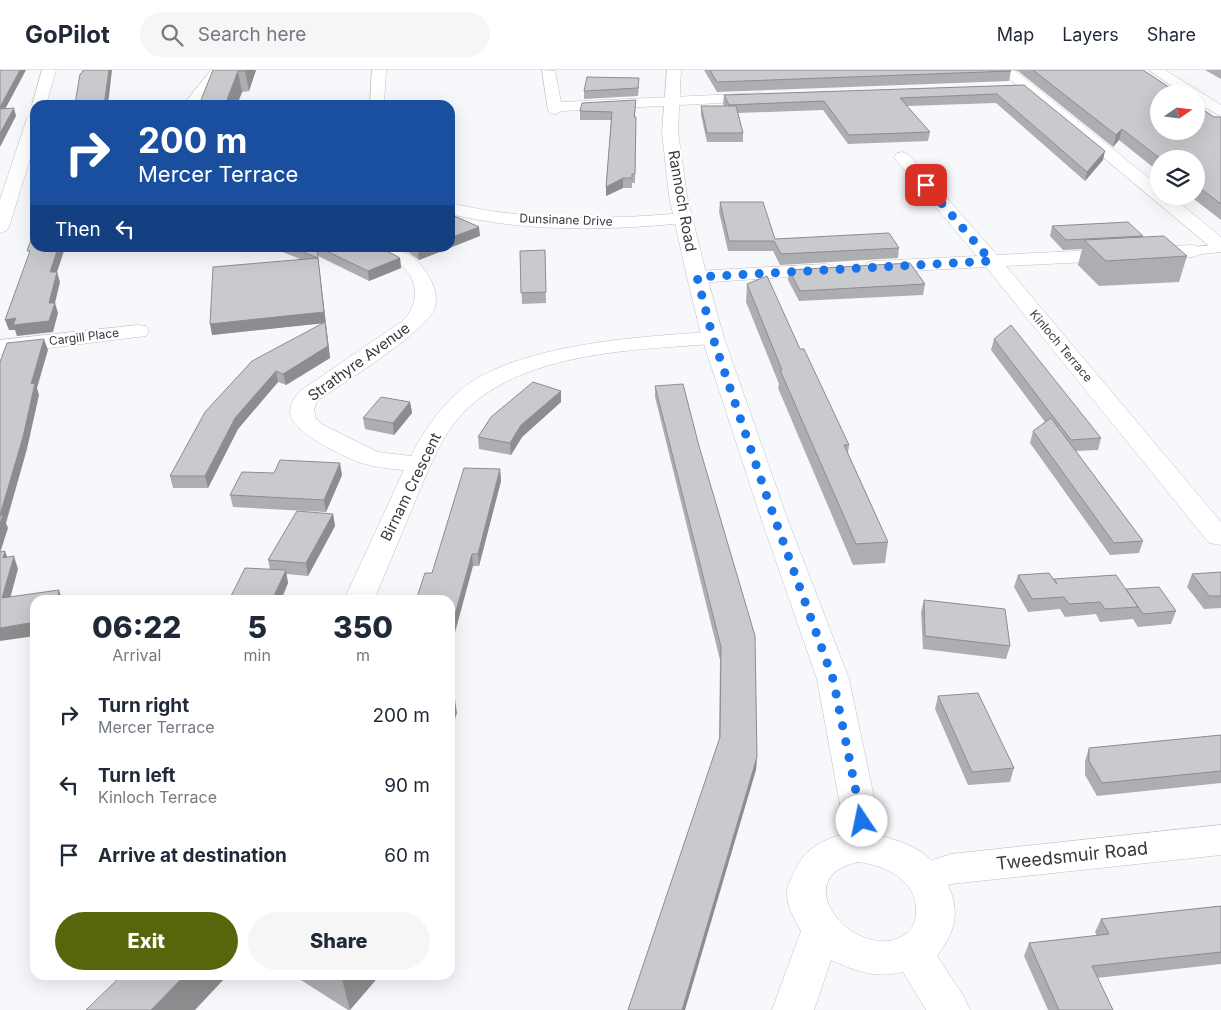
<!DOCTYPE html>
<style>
:root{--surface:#fff;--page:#f6f6f7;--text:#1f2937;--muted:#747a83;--line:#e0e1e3;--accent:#57660c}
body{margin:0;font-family:Inter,sans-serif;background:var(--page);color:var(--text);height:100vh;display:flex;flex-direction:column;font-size:19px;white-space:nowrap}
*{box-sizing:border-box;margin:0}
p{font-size:16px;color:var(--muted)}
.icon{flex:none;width:28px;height:28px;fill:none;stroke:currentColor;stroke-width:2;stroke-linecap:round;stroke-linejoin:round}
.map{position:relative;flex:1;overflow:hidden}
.panel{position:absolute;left:30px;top:525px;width:425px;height:385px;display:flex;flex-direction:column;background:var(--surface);border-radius:15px;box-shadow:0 5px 20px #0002}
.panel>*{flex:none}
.guide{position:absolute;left:30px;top:30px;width:425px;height:152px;border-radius:15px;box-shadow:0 5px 20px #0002;background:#1a4fa0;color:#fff;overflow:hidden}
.needle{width:32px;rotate:76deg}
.fabs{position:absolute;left:1150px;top:15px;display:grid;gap:10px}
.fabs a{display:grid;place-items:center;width:55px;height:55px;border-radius:50%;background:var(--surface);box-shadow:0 5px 20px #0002;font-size:25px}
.pin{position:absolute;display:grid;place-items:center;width:42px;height:42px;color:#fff;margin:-21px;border-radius:10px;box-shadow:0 2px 8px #0006}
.me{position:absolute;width:55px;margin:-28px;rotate:349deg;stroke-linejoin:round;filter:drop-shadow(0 0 4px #0008)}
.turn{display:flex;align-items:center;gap:18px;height:105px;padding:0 25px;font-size:22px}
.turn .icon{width:65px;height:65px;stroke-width:2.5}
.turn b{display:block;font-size:35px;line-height:42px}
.then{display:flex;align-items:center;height:48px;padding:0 25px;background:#0003;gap:10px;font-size:19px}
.eta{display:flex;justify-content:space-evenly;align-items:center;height:85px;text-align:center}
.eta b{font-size:30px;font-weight:800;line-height:35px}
.action{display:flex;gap:10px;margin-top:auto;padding:10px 25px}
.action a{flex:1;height:58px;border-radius:30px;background:var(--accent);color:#fff;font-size:20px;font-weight:800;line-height:58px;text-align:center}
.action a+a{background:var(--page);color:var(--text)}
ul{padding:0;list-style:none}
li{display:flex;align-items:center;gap:15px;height:70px;padding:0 25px}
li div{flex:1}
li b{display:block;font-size:19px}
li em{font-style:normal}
header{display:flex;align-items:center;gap:30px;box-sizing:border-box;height:70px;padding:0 25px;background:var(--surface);border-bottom:1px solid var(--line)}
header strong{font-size:24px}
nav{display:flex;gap:28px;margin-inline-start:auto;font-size:18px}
.search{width:350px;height:45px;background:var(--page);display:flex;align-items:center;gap:12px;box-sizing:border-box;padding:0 18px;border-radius:28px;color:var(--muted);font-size:19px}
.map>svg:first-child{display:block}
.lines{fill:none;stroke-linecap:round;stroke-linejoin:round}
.pedestrian-casing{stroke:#c0c1c5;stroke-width:1}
.minor-casing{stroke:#c0c1c5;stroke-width:1}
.tertiary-casing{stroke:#c0c1c5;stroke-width:1}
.pedestrian{fill:#fff;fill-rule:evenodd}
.minor{fill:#fff;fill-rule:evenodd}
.tertiary{fill:#fff;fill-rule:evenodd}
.wall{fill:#adaeb1}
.shaded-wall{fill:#8d8d90}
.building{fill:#c9cace;stroke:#8d8d90}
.route{stroke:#1a73e8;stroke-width:9;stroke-dasharray:0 16.2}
.labels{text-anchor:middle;stroke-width:4.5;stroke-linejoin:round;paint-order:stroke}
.far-street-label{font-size:12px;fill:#38393a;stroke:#fff}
.street-label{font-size:15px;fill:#38393a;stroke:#fff}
.near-street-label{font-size:18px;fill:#38393a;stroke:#fff}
</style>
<header>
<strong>GoPilot</strong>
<div class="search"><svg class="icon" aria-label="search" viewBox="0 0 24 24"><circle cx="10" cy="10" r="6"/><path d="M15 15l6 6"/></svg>Search here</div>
<nav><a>Map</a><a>Layers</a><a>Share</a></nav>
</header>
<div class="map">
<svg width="1221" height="940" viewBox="0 0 1221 940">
<rect width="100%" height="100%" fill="#f7f8fc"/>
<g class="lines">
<defs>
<path id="pedestrian" d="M1221,174V182L1192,185L1187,184L1185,181L1187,178Z"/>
<path id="minor" d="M211,0H225L198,35H183Z
M372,0H386L384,35H370Z
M542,0L555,1L561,32L760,23L765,24L767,27L765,30L760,31L562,41L555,44L550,43L548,40Z
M999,0H1014L1159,116V126H1171L1221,167V182L1214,180Z
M1149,0H1165L1221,35V46L1196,33V24H1183Z
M902,82L908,84L997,185L1192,175L1199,177L1202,181L1199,185L1192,187L1006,196L1221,452V475L1209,473L986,197L874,203L867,201L864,197L867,193L874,191L977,186L896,90L894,87L896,84Z
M450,133C525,151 606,150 683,143L689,144L692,148L689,152L683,153C606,161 525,162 450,144Z
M355,178C377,175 406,176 421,195C430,207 439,222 435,237C427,262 341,314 317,331L314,340L316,349L323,355L378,382L411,386C423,362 438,340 458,322C512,274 643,266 713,262L721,263L724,268L721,273L713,274C631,280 507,282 453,355C439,374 429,399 419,422C404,458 389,494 374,530H344L404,400C389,399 375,397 361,393C343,386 291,363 290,342C290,334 295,327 300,321L401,252C421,235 420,206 396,192C385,186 370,185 357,182Z
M826,194L833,196L836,200L833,204L697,213L690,211L687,207L690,203L697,201Z
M138,255L146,256L149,261L146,266L0,284V270Z
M1221,755V785L951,814L925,824L912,819L906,808L912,797L951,784Z"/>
<path id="tertiary" d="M42,0H56L46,35H35V38L32,35Z
M667,0H681L678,62L687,126L707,207L724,268L787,448L849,609L879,751L877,765C893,769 911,774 924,784C942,798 959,828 954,852C952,864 944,876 937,886L964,927L970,940H926L903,902C875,909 856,901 831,890L814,940H772L801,861C794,849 786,835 787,820C787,817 790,812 791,809C800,785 816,771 841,765L843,751L817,609L761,448L702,268L687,207L669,126L662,62ZM858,792C886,795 919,811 916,844C915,854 912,860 903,866C856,893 783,808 858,792Z
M35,43V73L9,157L6,161L0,163V130L27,48L30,45Z"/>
</defs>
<use href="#pedestrian" class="pedestrian-casing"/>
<use href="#minor" class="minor-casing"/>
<use href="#tertiary" class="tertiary-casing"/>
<use href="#pedestrian" class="pedestrian"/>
<use href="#minor" class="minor"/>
<use href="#tertiary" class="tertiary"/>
</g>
<path class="wall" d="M213,0H256L249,21L242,22L237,35H199Z
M704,0H1143L1214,47H1221V150L1190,126H1196V89H1159V102L1119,70L1113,77L1018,1L1012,0L1011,1L1009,11L717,22Z
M1205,0H1221V9Z
M1024,15L1103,90L1085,111L996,33L907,36L930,62L928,71L848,74L823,40L738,43L743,63V72H707L701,45V36H724L723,34L724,25Z
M639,16L638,26L584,29V21Z
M636,30L635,47H636L635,113H632V118H623L606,126V117L611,50H580V41Z
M720,132L775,169L899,178L898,188L780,195L773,181H728L719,142Z
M1052,156L1143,166L1142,167L1187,186L1179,212L1099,216L1078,195L1082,179L1063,180L1050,166Z
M480,166L419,190L408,182L394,178H450Z
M273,178H372L400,188L401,198L369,211L318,186L330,288L286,315L278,312L238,359L208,418H173L170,406L322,253L212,265L300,189Z
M545,180L546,233L522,234L520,181Z
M789,200L925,214L923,225L799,231L788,210Z
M747,214L800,279L849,375L848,383L888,472L885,493L853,495L778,318L779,314L746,232Z
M994,269L1101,368L1098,380L1076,381L1143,471L1139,483L1110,485L1030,373L1033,361L1045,352L991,280Z
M655,316L757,687L756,700L719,669L720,590L655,327Z
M561,321V332L522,367L511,385L479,379L478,367Z
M410,332L412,343L394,365L365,359L363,348Z
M500,399L501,411L479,496H473L432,503Z
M274,403L342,405L326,442L233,437L230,425Z
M333,444L335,456L308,506L286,504L288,513L281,530H229L270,499L268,490Z
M1221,502V538L1204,539L1187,517L1192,504Z
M1018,505L1126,519L1176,541L1171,554L1138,557L1133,549L1100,552L1096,544L1065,547L1060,539L1028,542L1014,517Z
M924,530L1010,576L1006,589L923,579L921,542Z
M938,626L1014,698L1010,712L968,715L935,639Z
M1221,665V713L1097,726L1085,705V691L1089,678Z
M1221,836V894L1097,908L1113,940H1048L1024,886L1029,873L1097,866L1095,862L1101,849Z
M293,905H380L350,940H348Z"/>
<path class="shaded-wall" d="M20,0H26L1,47L0,42V37Z
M109,0H112L108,35H104Z
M246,0H256L249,21L245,1Z
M238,1L242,22L237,35H225Z
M14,38L16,46L0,77V63Z
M1122,59L1119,70L1113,77L1116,65Z
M1105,81L1103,90L1085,111L1087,102Z
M623,108V118L606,126V117Z
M479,157L480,166L419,190L418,180L426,178H450V168Z
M58,178H65L57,202L60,212L55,233L58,243L53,262L17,266L15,260H9L5,250L49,233L50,202Z
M318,188L330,288L286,315L283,304L326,253L212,265L210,254Z
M400,188L401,198L369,211L368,201Z
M44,269L48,280L37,318L39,325L27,379L6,453L8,458L0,483V445L31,314Z
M276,301L278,312L238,359L208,418L205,406L235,348Z
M561,321V332L522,367L511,385L510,373L521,355Z
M410,332L412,343L394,365L393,353Z
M340,393L342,405L326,442L324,430Z
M500,399L501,411L479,496L478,484Z
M333,444L335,456L308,506L306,493Z
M5,481L10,494L3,488Z
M472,484L473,496L450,581V562Z
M14,486L18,499L7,540L2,528Z
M286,500L288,513L281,530H272Z
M59,520L62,530H57Z
M35,552V566L0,571V558Z
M455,630L457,643L450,663V645Z
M757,687L756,700L685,940H682Z
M185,905H225L226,907L195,940H151Z
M345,905H380L350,940L342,909Z"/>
<path class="building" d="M0,0H20L0,37Z
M83,0H109L104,35H72V34H75L80,4L82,3Z
M213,0H246L245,1H238L225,35H199Z
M710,0H1010L1011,1L717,12Z
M1033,0H1143L1179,24H1159V61H1196V35L1214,47H1221V134L1196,115V89H1161L1122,59L1116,65Z
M587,7L639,8L638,18L584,21Z
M1024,15L1105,81L1087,102L997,24L900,28L930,62L849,65L824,31L729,35L724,25Z
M636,30L634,47H636L635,104H632V108H623L606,117L612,42L580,41L582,33Z
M701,36H736L743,63H707Z
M14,38L0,63V39Z
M720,132H763L775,169L889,163L899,178L781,184L774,171H729Z
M450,144L479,157L450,168Z
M1128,152L1143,166L1066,170L1052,156Z
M35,159V178H58L50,202H57L49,233H55L49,251L13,255L16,248L5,250L30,181H27Z
M1164,166L1187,186L1106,191L1084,170Z
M293,178H317L318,188Z
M320,178H372L385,180L400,188L368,201Z
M414,178H426L418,180Z
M545,180L546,222L521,223L520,181Z
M318,188L324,242L210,254L213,197Z
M910,193L925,214L800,221L789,200Z
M767,206L800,279H804L849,375H844L888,472L856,474L780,300H782L747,214Z
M325,252L328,276L283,304L276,301L235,348L205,406H170L205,342L252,291Z
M1011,255L1101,368L1071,370L994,269Z
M44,269L31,314L35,313L23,367L0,445V292L7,273Z
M533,312L561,321L521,355L510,373L478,367L491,347Z
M683,314L699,376L755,566L757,687L682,940H628L720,667L721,577L655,316Z
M381,327L410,332L393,353L363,348Z
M1051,348L1143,471L1114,473L1033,361Z
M280,390L340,393L324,430L230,425L242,402L274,403Z
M464,398L500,399L478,484H472L450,562V530H416L425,503H432Z
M297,441L333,444L306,493L268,490Z
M3,445L0,454V446Z
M5,481L3,488L14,486L2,528L59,520L57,530H35V552L0,558V482Z
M245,498L286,500L272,530H229Z
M1221,502V526H1209L1192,504Z
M1049,503L1057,514L1054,509L1116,505L1138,537L1105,539L1100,532L1069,534L1064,527L1032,529L1018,505Z
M1159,517L1176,541L1143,544L1126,519Z
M924,530L1005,539L1010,576L925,566Z
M978,623L1014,698L972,702L938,626Z
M450,629L455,630L450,645Z
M1221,665V701L1102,713L1089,691V678Z
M1221,836V882L1092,896L1113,940H1059L1029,873L1109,864L1101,849Z
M122,905H185L151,940H86Z
M336,905H345L342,909Z"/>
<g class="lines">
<path class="route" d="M862,751L833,609L768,430L713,268L697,207L991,191L926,115"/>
</g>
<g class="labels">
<g class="far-street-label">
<text transform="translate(566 150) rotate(2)" y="4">Dunsinane Drive</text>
<text transform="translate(84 267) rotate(-7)" y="4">Cargill Place</text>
<text transform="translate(1061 276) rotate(50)" y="4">Kinloch Terrace</text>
</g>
<g class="street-label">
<text transform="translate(682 131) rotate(80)" y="5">Rannoch Road</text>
<text transform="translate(359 292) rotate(-36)" y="5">Strathyre Avenue</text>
<text transform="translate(411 417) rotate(-64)" y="5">Birnam Crescent</text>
</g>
<g class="near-street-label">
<text transform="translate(1072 786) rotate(-6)" y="6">Tweedsmuir Road</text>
</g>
</g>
</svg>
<div class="fabs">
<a><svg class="needle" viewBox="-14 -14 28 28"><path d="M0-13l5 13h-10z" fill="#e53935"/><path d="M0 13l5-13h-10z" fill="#747a83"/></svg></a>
<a><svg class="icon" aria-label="layers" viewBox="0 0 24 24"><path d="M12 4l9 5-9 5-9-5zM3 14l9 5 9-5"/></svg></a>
</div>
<div class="pin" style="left:926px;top:115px;background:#d93025"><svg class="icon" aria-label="arrive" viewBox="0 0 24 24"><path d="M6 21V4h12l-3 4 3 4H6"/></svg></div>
<svg class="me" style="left:862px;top:751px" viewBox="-20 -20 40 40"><circle r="19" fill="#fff"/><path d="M0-13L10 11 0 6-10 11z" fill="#1a73e8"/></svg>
<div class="guide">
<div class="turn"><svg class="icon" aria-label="right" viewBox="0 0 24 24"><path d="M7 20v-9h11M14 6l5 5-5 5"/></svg><div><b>200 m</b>Mercer Terrace</div></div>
<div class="then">Then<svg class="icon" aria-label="left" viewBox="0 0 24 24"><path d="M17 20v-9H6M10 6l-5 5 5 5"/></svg></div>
</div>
<section class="panel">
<div class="eta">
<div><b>06:22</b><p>Arrival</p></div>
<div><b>5</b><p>min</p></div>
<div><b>350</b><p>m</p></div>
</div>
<ul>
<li><svg class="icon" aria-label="right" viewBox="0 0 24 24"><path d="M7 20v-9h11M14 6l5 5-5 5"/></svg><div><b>Turn right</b><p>Mercer Terrace</p></div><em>200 m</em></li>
<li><svg class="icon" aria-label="left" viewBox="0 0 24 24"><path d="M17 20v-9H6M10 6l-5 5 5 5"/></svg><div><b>Turn left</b><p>Kinloch Terrace</p></div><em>90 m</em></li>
<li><svg class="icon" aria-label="arrive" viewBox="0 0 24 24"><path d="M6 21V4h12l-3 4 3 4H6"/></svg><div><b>Arrive at destination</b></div><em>60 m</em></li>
</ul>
<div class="action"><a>Exit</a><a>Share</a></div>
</section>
</div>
